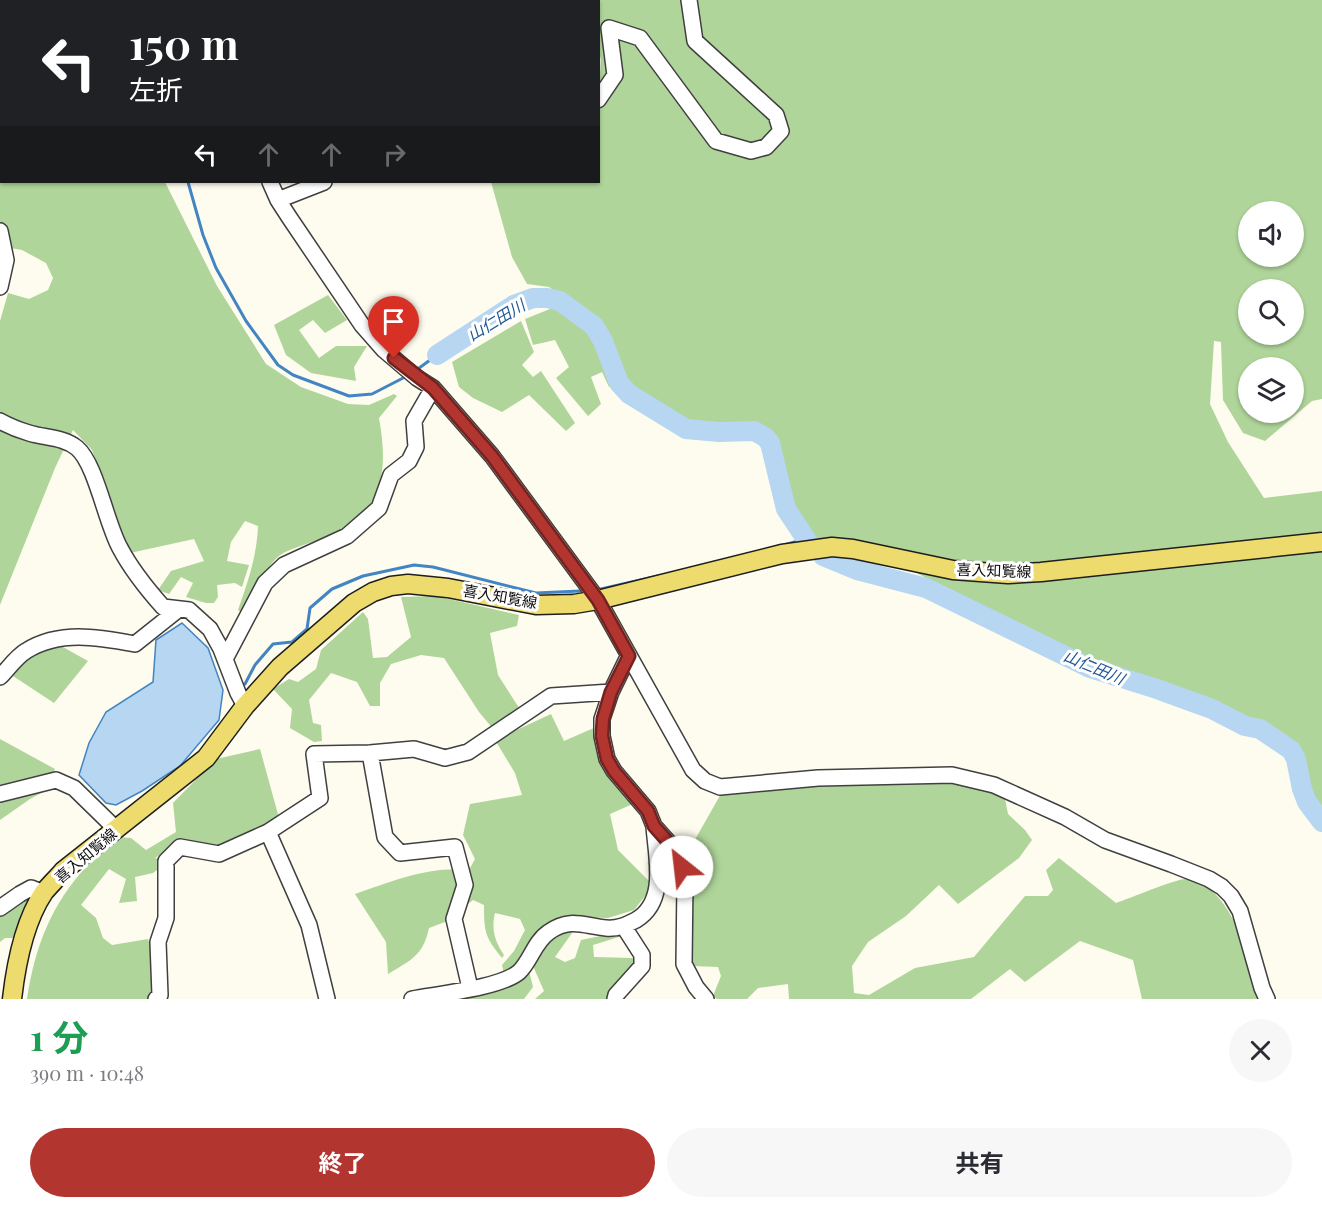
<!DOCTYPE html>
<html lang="ja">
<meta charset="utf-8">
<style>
:root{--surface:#fff;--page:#f7f7f7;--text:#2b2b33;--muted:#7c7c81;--accent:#b2352f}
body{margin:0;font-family:"Playfair Display","Noto Sans JP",serif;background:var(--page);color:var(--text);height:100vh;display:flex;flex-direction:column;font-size:22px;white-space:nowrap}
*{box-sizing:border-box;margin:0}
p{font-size:20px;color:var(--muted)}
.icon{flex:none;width:33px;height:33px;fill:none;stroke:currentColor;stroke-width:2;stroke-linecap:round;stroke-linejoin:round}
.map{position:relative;height:999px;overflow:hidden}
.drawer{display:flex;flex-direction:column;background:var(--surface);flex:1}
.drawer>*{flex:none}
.guide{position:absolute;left:0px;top:0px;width:600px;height:183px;box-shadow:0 2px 4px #0004;background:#202124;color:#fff;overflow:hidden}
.tools{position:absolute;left:1238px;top:201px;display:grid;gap:12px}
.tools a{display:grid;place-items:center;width:66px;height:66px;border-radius:50%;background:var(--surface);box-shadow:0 2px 4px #0004;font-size:30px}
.pin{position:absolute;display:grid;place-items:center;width:51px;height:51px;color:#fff;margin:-62px -26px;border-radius:50% 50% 50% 0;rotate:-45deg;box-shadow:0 0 6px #0007}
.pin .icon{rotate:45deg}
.me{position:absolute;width:66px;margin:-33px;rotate:331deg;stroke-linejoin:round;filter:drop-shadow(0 0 4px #0008)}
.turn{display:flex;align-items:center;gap:21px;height:126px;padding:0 30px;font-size:27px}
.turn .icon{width:78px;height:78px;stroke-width:2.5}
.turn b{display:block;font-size:42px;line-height:51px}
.lanes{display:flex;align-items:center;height:57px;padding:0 30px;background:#0003;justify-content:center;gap:30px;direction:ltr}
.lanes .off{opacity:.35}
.round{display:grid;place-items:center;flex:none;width:63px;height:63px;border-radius:32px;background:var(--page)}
.headline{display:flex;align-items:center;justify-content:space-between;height:102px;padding:0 30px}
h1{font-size:36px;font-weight:700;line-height:45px;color:#1e9e55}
.button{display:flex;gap:12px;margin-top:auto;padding:12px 30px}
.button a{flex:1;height:69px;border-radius:36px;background:var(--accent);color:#fff;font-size:24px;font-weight:700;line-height:69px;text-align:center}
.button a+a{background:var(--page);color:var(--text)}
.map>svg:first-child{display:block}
.forest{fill:#afd59a;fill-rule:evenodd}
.water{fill:#b6d6f1;stroke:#4384c3;stroke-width:1.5}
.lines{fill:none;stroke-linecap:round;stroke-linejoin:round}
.stream{stroke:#4384c3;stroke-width:3}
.river{stroke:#b6d6f1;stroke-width:20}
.minor-casing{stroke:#404040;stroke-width:18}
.major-casing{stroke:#1e1e1e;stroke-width:21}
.minor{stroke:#fff;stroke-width:15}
.major{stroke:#eedb6d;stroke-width:18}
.route-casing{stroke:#74221f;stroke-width:15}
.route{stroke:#b2352f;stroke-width:10}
.labels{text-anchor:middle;stroke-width:6;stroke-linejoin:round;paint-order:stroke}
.street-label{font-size:15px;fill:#0d0d0d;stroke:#fff}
.water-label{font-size:16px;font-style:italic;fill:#205795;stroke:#fff}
</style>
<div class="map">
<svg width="1322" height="999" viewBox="0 0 1322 999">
<rect width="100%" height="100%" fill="#fefcee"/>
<path class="forest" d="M0,0L115,1L2,2V182H165L217,286L266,364L301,387L348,404L369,405L394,394L397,396L379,418C389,473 383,516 326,537C315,542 287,549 279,556C265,567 252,597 244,614L238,610C248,582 257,555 258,526L245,521L231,542L227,561L249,565L242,587L235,583L217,585L218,597L214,603H206L186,597L193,583L181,577L169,594L158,590L171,571L204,561L194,539L130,553L92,450L73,430L55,468L0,605V321L8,293L29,299L48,290L53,278L46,263L22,250L10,248L0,282Z
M588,0H1322V399L1312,401L1265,441L1243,433L1223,400L1221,342L1214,341L1210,404L1228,442L1264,498L1322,491V531L1299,541L1322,546V815L1310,798L1299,751L1262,723L1192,696L1099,664L854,542L814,543L799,525L775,441L756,426L722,429L696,428L665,411L624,384L609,387L602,372L591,377L601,404L588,416L556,378L569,367L555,340L533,345L525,319L555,307L558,294L549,287L527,284L512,257L491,182H598V106L601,60L598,48V2ZM1248,212H1293V256H1248ZM1248,290H1293V334H1248ZM1248,368H1293V412H1248Z
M328,295L347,320L325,333L313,320L299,330L319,358L336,346H367L354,367L356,381L311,373L286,355L274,325Z
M521,321L534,352L522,365L533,377L541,371L575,423L566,431L529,395L502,412L473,398L459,387L452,362Z
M436,596L519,615L517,626L490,633L498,675L521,711L494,730L479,712L444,658L421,655L391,664L380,683V706H370L357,682L331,673L309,700L313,723L321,725L322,741L314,742L290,728L292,709L273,689L289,679L298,682L316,669L321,650L363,612L368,619L373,658L387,657L411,637L401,597Z
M54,642L88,661L54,703L13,676L26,658Z
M551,714L564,741L596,727L635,803L610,814L618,850L651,883L649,891L634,910L608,918L572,917L537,932L517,965L504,974L502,965L514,951L525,930L520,919L495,913C491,929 495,942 504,955L502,958C485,937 484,932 484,905L473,900L445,922L429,928C423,956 411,960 388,974L386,942L355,894C394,881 428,866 469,870L475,859L463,835L470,804L522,795L515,773L495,740Z
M0,739L55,769L47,790L30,799L0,820Z
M260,749L279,818L257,834L235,839L221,849L180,843L155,858L162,860L161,867L153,873L135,877L137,901L119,903L126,879L109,869L81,905L96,918L103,938L112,945L148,939L151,949V997L148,999H27C35,947 51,904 88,865C97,855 109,846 120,837L131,838L146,850L176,832L173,803L216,759Z
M956,780L1004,794L1008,814L1025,830L1032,840L1019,858L958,904L939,885L906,916L868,942L852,966L854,993L869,995L915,968L974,957L1025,896H1048L1053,890L1046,870L1059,858L1116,903C1128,899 1178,878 1186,879C1233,884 1250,963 1261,999H1142L1133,960L1080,941L1025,982L1010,969L971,999H789L788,984L758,988L747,999H717L713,996L721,976L718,967L692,966L693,870L688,852L722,792L832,783Z
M28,896L33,901L15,938H5L0,942V916Z
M577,926L555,957L565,962L575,958L581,940L620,932L622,936L593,945L594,957L633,958L638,964L611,999H535L544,991L533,966C546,938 549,937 577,926Z
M528,967L533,987L524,999H435L508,987Z"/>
<path class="water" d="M182,623L208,648L223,690L219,720L180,766L142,791L116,805L106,803L79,775L89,743L106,712L153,682L156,640Z"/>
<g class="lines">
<path class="stream" d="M134,0V2
M188,182L203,235L216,268L246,321L278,365L293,375L349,396L372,394L407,376
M415,371L437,355
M784,545L805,539
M601,589L658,576
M241,685L245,684L255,665L273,644L292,642L307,629L310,608L332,589L363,576L414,565L433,567L536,593L580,591"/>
<path class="river" d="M437,355L514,305L533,298H547L560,301L594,326L603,341L619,383L629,394L686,429L719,432L754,431L765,437L770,443L786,509L808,542
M823,556L857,570L926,588L1090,668L1157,689L1212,709L1245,726L1260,729L1291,750L1296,759L1302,789L1307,802L1322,822"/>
<defs>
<path id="minor" d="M246,0V2
M491,0V2
M598,100L615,75L609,28L640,38L716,141L751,151L766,147L781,131L776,115L695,41L689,0
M270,182L278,200L289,217L362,325L384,350L417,378L433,388L492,456L598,600L693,770L705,781L720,787L818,778L952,775L994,785L1065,817L1105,840L1171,864L1209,879L1222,887L1231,896L1240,911L1262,988L1267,999
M278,200L324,182
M0,231L6,260L0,287
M0,421C9,426 19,430 29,433C45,438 64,437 77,448C96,464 106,523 120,548C131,569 147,589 163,607L189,610L210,629L221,649L238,693L245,706
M629,655L611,692L602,719V736L607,759L614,771L648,811L654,826L678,853L685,881L684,964L696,987L706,999
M225,659L265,583L284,565L347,536L379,508L391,475L409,461L416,447L414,421L433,388
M0,677C8,669 16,657 26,651C59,630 98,637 135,644L179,609
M370,753L385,837L400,853L455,847L465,885L454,919L470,988
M0,794L56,780L74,788L117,830
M268,832L309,925L327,999
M0,908L20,894L31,888L44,893
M156,999L160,995L158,942L166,918V861L180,847L219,854L268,832L320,798L314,754L370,753L414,749L445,758L468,752L551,696L611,692
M412,999C438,994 500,988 519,972C531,961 534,942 549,932C570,917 584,926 606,928C618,929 626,925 636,920C668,901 656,857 654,826
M615,999L616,995L642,966V955L624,927"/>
<path id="major" d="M12,999C16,964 24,922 44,892C50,885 57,878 63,871L206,758L245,706L280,667L354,603L373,592L391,586L408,584L448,588L536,605L574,604L598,600L782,554L832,547L853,549L953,570L1008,574L1041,572L1322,542"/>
</defs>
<use href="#minor" class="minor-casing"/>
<use href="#major" class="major-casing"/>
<use href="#minor" class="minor"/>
<use href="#major" class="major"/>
</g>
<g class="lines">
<defs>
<path id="route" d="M394,358L433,388L492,456L598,600L629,656L611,692L603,719L602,736L607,759L614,771L648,811L654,826L678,853L682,867"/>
</defs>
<use href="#route" class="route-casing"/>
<use href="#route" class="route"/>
</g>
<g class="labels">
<g class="street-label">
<text transform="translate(994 571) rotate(2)" y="5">喜入知覧線</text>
<text transform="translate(500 597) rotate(10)" y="5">喜入知覧線</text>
<text transform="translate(86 856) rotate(-40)" y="5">喜入知覧線</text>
</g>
<g class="water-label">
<text transform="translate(496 320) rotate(-31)" y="6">山仁田川</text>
<text transform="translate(1094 667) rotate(23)" y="6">山仁田川</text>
</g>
</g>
</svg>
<div class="tools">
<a><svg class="icon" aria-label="sound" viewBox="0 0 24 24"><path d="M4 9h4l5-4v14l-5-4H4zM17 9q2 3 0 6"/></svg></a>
<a><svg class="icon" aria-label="search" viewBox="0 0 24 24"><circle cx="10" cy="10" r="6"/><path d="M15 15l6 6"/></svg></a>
<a><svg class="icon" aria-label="layers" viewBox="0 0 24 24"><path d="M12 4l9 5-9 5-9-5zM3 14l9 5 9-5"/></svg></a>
</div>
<div class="pin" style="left:394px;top:358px;background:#d93025"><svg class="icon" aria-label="arrive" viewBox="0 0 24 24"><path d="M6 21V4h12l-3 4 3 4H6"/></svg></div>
<svg class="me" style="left:682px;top:867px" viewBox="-20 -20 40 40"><circle r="19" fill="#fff"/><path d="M0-13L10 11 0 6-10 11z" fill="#b2352f"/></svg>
<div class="guide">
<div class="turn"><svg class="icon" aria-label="left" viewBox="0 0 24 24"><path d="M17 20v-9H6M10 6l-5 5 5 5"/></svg><div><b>150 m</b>左折</div></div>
<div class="lanes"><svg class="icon" aria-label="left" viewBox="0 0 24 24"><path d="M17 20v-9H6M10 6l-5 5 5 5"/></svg><svg class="icon off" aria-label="ahead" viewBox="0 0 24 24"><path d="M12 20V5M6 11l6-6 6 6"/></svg><svg class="icon off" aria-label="ahead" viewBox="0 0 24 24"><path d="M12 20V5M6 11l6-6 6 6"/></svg><svg class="icon off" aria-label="right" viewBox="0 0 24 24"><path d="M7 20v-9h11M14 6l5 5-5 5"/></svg></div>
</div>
</div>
<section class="drawer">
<div class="headline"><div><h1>1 分</h1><p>390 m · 10:48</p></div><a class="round"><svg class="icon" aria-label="close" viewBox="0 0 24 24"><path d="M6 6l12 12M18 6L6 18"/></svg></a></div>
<div class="button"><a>終了</a><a>共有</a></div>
</section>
